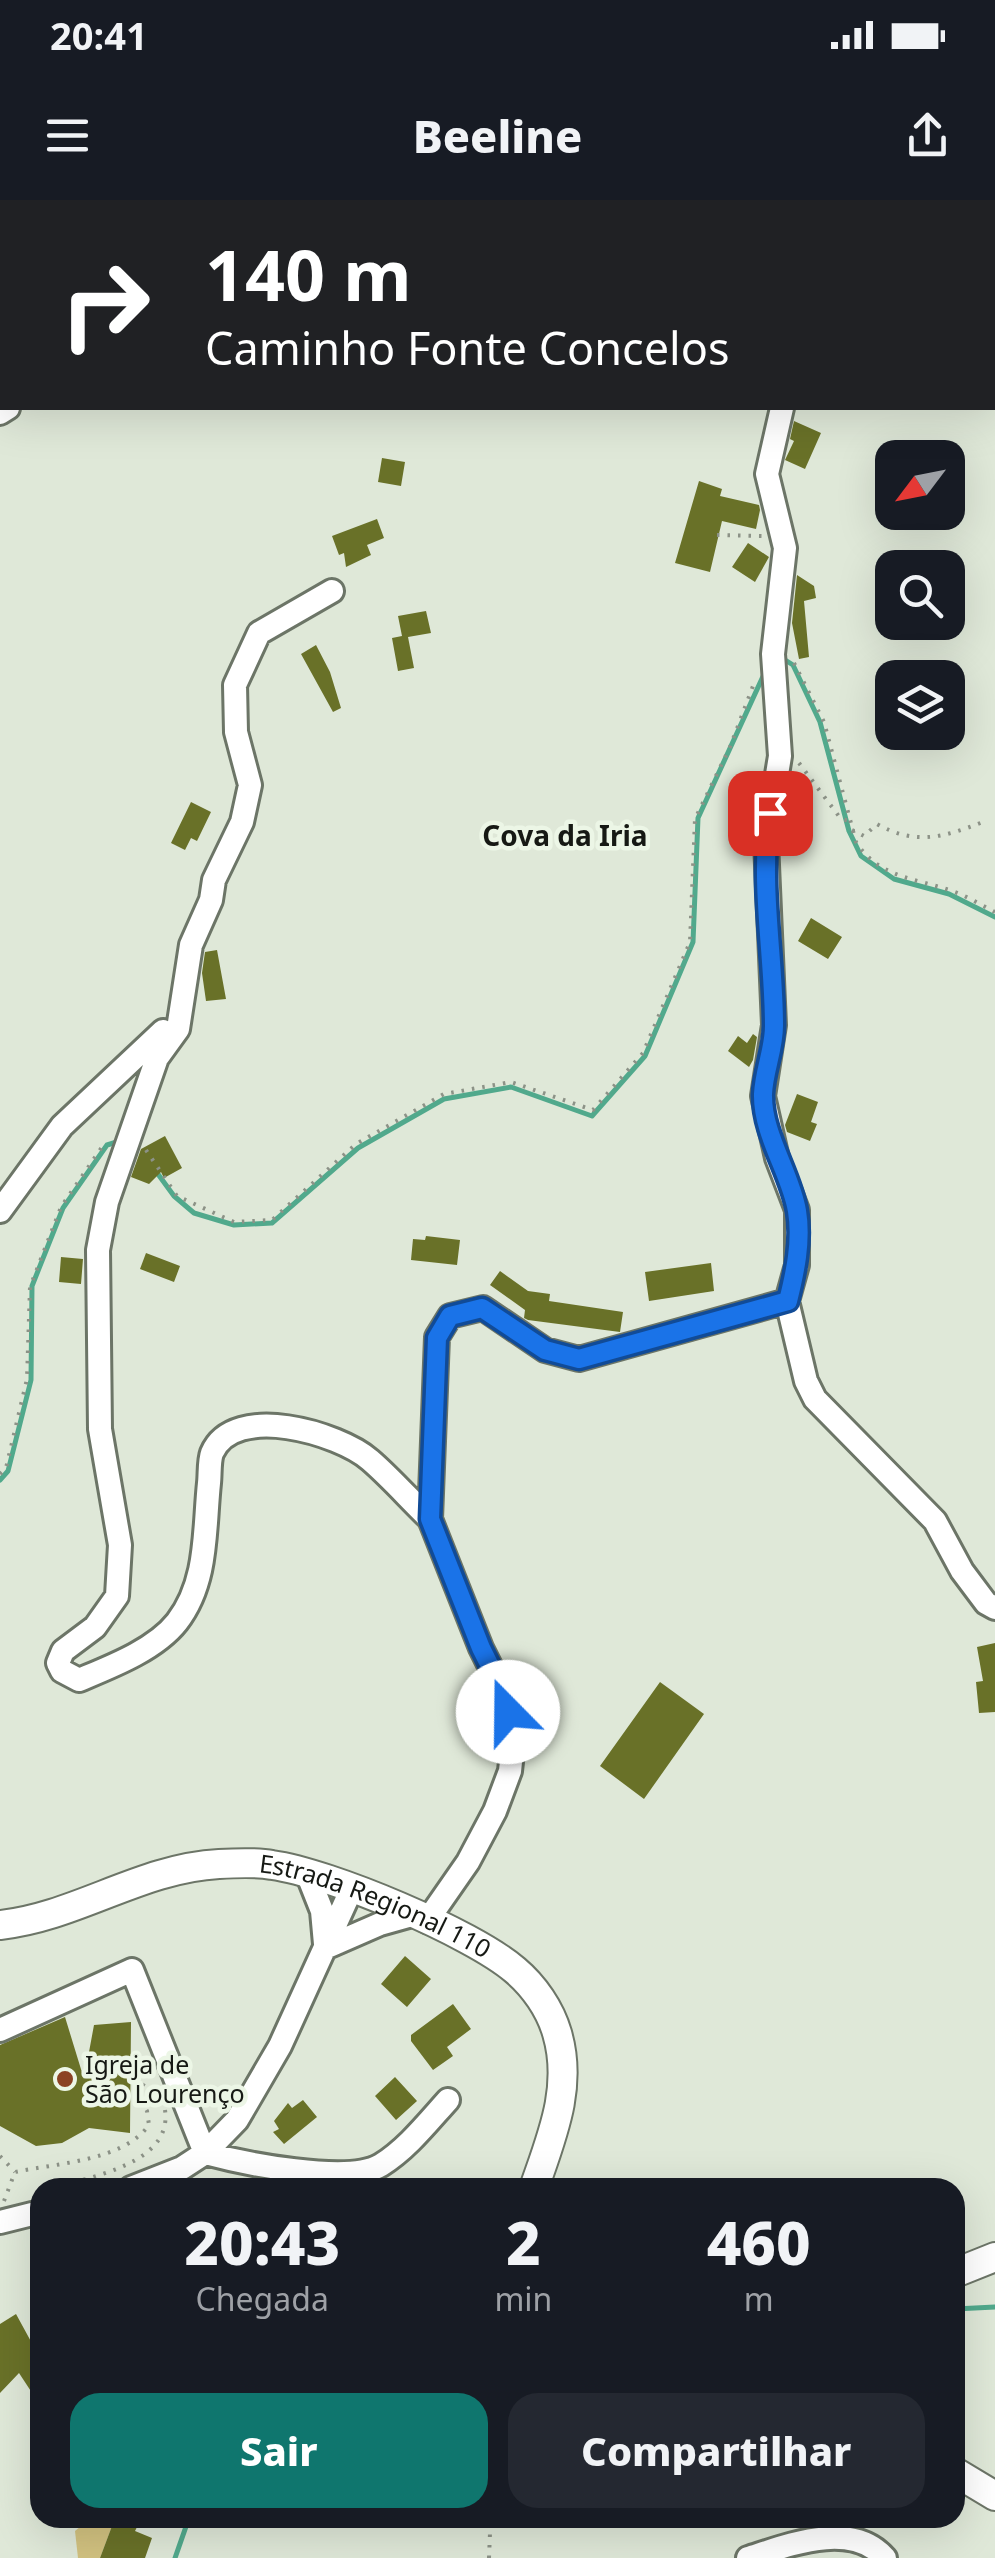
<!DOCTYPE html>
<html lang="pt">
<meta charset="utf-8">
<style>
:root{--surface:#171b24;--page:#242831;--text:#f1f3f6;--muted:#9ea1a6;--accent:#0f766e}
body{margin:0;font-family:"Noto Sans",sans-serif;background:var(--page);color:var(--text);height:100vh;display:flex;flex-direction:column;font-size:38px;white-space:nowrap}
*{box-sizing:border-box;margin:0}
p{font-size:32px;color:var(--muted)}
.icon{flex:none;width:55px;height:55px;fill:none;stroke:currentColor;stroke-width:2;stroke-linecap:round;stroke-linejoin:round}
.map{position:relative;flex:1;overflow:hidden}
.side{position:absolute;left:30px;top:1978px;width:935px;height:350px;display:flex;flex-direction:column;background:var(--surface);border-radius:30px;box-shadow:0 10px 40px #0002}
.side>*{flex:none}
.guide{position:absolute;left:0px;top:0px;width:995px;height:210px;box-shadow:0 10px 40px #0002;background:#202124;color:#fff;overflow:hidden}
.needle{width:65px;rotate:238deg}
.controls{position:absolute;left:875px;top:240px;display:grid;gap:20px}
.controls a{display:grid;place-items:center;width:90px;height:90px;border-radius:20px;background:var(--surface);box-shadow:0 10px 40px #0002;font-size:50px}
.pin{position:absolute;display:grid;place-items:center;width:85px;height:85px;color:#fff;margin:-42px;border-radius:20px;box-shadow:0 5px 15px #0006}
.me{position:absolute;width:110px;margin:-55px;rotate:338deg;stroke-linejoin:round;filter:drop-shadow(0 0 8px #0008)}
.turn{display:flex;align-items:center;gap:35px;height:210px;padding:0 40px;font-size:45px}
.turn .icon{width:130px;height:130px;stroke-width:2.5}
.turn b{display:block;font-size:70px;line-height:85px}
.eta{display:flex;justify-content:space-evenly;align-items:center;height:170px;text-align:center}
.eta b{font-size:60px;font-weight:800;line-height:70px}
.primary-button{display:flex;gap:20px;margin-top:auto;padding:20px 40px}
.primary-button a{flex:1;height:115px;border-radius:30px;background:var(--accent);color:#fff;font-size:40px;font-weight:800;line-height:115px;text-align:center}
.primary-button a+a{background:var(--page);color:var(--text)}
.status{display:flex;justify-content:space-between;align-items:center;height:70px;padding:0 50px;background:var(--surface);direction:ltr}
.status svg{height:28px;fill:currentColor}
header{display:flex;justify-content:space-between;align-items:center;height:130px;padding:0 40px;background:var(--surface);font-size:45px;font-weight:800}
.map>svg:first-child{display:block}
.green{fill:#d2c280}
.lines{fill:none;stroke-linecap:round;stroke-linejoin:round}
.stream{stroke:#51a98c;stroke-width:5}
.building{fill:#697128}
.minor-casing{stroke:#6c7567;stroke-width:28}
.major-casing{stroke:#6c7567;stroke-width:32}
.path{stroke:#8c9287;stroke-width:4;stroke-dasharray:2.5 8;stroke-linecap:butt}
.minor{stroke:#fff;stroke-width:22}
.major{stroke:#fff;stroke-width:28}
.route-casing{stroke:#114b97;stroke-width:25}
.route{stroke:#1a73e8;stroke-width:18}
.poi-dot{fill:#8b4224;stroke:#ecf6e6;stroke-width:4}
.labels{text-anchor:middle;stroke-width:9;stroke-linejoin:round;paint-order:stroke}
.street-label{font-size:25px;fill:#161914;stroke:#ecf6e6}
.poi-label{font-size:25px;fill:#161914;stroke:#ecf6e6;text-anchor:start}
.neighbourhood-label{font-size:28px;font-weight:bold;fill:#161914;stroke:#ecf6e6}
</style>
<div class="status"><b>20:41</b><svg viewBox="0 0 49 12"><path d="M0 12V9h3v3zM5 12V6h3v6zM10 12V3h3v9zM15 12V0h3v12zM26 1h20v11H26zM47 4h2v5h-2z"/></svg></div>
<header><svg class="icon" aria-label="menu" viewBox="0 0 24 24"><path d="M4 6h16M4 12h16M4 18h16"/></svg>Beeline<svg class="icon" aria-label="share" viewBox="0 0 24 24"><path d="M12 15V3M7 8l5-5 5 5M5 13v7h14v-7"/></svg></header>
<div class="map">
<svg width="995" height="2358" viewBox="0 0 995 2358">
<rect width="100%" height="100%" fill="#dfe8d8"/>
<path class="green" d="M91,2318H115L100,2358H78L75,2331Z"/>
<g class="lines">
<path class="stream" d="M782,458L793,465L820,522L849,631L861,656L894,679L949,694L995,717
M155,970L174,996L194,1013L234,1025L272,1023L358,948L444,899L511,887L592,916L645,856L693,742L698,618L765,472
M0,1280L8,1271L31,1180L32,1086L63,1008L107,945L120,941
M955,2109L995,2107
M175,2358L189,2318"/>
</g>
<path class="building" d="M794,221L821,233L805,269L785,260L794,241L790,239Z
M382,258L405,262L401,286L378,282Z
M699,281L722,289L720,296L759,305L760,310L756,329L722,321L710,372L675,363Z
M377,319L384,338L367,345L371,355L346,367L344,353L339,355L332,336Z
M748,343L769,357L755,382L732,367Z
M797,375L814,386L816,398L804,401L809,457L799,459L792,423Z
M426,411L431,433L408,437L414,468L398,471L392,438L402,436L398,416Z
M316,445L330,472L341,508L333,512L301,454Z
M191,602L211,612L197,641L191,638L185,650L171,643Z
M811,718L842,737L828,759L798,741Z
M217,750L226,799L206,801L202,773L205,752Z
M753,834L757,837L753,860L749,867L728,851L738,836L747,843Z
M797,894L818,902L811,922L817,924L810,941L787,932L785,925Z
M165,936L182,968L164,978L161,972L149,984L131,977L141,949Z
M426,1036L460,1040L457,1065L411,1060L413,1039L425,1040Z
M146,1053L180,1066L174,1082L140,1069Z
M61,1057L83,1059L81,1084L59,1082Z
M711,1063L714,1091L649,1101L645,1072Z
M500,1071L528,1091L550,1094L549,1101L623,1112L620,1132L528,1120L524,1118L525,1110L490,1085Z
M995,1443V1512L979,1513L976,1482L983,1481L977,1447Z
M660,1482L704,1514L644,1599L600,1566Z
M405,1756L431,1779L407,1807L381,1784Z
M453,1804L471,1829L447,1847L453,1856L433,1870L411,1841V1835Z
M65,1817L84,1879L94,1825L131,1822L130,1933L89,1928L62,1943L36,1946L0,1926V1845Z
M395,1877L417,1901L396,1920L375,1896Z
M303,1900L317,1917L284,1944L273,1932L279,1929L274,1921L288,1903L292,1908Z
M16,2114L40,2158V2205L19,2173L0,2193V2124Z
M115,2318L138,2325L135,2331L152,2338L145,2358H100Z"/>
<g class="lines">
<defs>
<path id="minor" d="M259,2L261,0
M787,2V0
M0,68H2
M782,208L767,274L785,348L773,454L780,556L766,642L774,825L763,896L777,958L797,1010V1065L787,1101L806,1181L815,1199L935,1321L962,1371L986,1403L995,1408
M0,213L8,208
M332,391L259,433L235,485L236,532L250,585L242,622L214,680L211,700L191,745L178,829L157,858L107,1002L98,1050L100,1229L120,1345L117,1396L95,1427L63,1451L58,1463L62,1471L79,1480C110,1467 155,1450 177,1422C208,1382 204,1331 209,1283C210,1275 209,1261 212,1253C234,1202 339,1233 370,1260C391,1278 410,1300 430,1319
M0,1011L62,926L163,831
M307,1673L322,1711L325,1744
M427,1721L468,1662L495,1611L510,1571L514,1533L503,1492L481,1448L430,1319L437,1137L450,1116L483,1108L545,1150L579,1159L787,1101
M325,1748L380,1724L412,1715
M0,1830L132,1770L205,1953
M205,1953C242,1963 348,1985 381,1965C407,1949 428,1922 448,1900
M131,1988L182,1968L205,1953L237,1920L280,1846L352,1688
M0,2022L40,2012
M748,2358C789,2345 851,2320 885,2358"/>
<g id="major">
<path id="s1" d="M0,1725C76,1717 141,1668 219,1664C236,1663 256,1662 272,1665C330,1673 472,1733 515,1770C534,1786 550,1809 557,1833C573,1887 552,1936 534,1988"/>
<path d="M955,2073L995,2057"/>
<path d="M955,2272L995,2296"/>
</g>
</defs>
<use href="#minor" class="minor-casing"/>
<use href="#major" class="major-casing"/>
<path class="path" d="M717,335L762,336
M794,463L824,522L856,642C879,678 915,678 952,691C967,696 981,705 995,712
M799,563L841,619L850,621
M852,630L864,636L877,624C916,646 944,637 983,622
M146,950L177,996L234,1022L272,1020L356,944L444,894L511,882L593,910L643,853L690,742L695,619L730,547L753,486
M0,1274L6,1268L27,1179L30,1087L61,1007L102,947
M0,1956L15,1972
M53,1988C89,1977 173,1964 165,1910
M4,2001L15,1972C58,1963 123,1961 149,1925L147,1911L137,1894L150,1874
M489,2358L490,2333L496,2318"/>
<use href="#minor" class="minor"/>
<use href="#major" class="major"/>
</g>
<g class="lines">
<defs>
<path id="route" d="M508,1512L503,1492L481,1448L430,1319L437,1138L450,1116L482,1108L545,1150L579,1159L788,1101C795,1073 802,1041 797,1011C791,974 762,934 763,894C764,871 774,849 774,826C774,755 759,684 770,613"/>
</defs>
<use href="#route" class="route-casing"/>
<use href="#route" class="route"/>
</g>
<circle class="poi-dot" cx="65" cy="1879" r="10"/>
<g class="labels">
<g class="street-label">
<text dy="9" stroke="none"><textPath href="#s1" startOffset="392">Estrada Regional 110</textPath></text>
</g>
<g class="poi-label">
<text x="85" y="1874">Igreja de<tspan x="85" dy="29">São Lourenço</tspan></text>
</g>
<g class="neighbourhood-label">
<text x="565" y="646">Cova da Iria</text>
</g>
</g>
</svg>
<div class="controls">
<a><svg class="needle" viewBox="-14 -14 28 28"><path d="M0-13l5 13h-10z" fill="#e53935"/><path d="M0 13l5-13h-10z" fill="#9ea1a6"/></svg></a>
<a><svg class="icon" aria-label="search" viewBox="0 0 24 24"><circle cx="10" cy="10" r="6"/><path d="M15 15l6 6"/></svg></a>
<a><svg class="icon" aria-label="layers" viewBox="0 0 24 24"><path d="M12 4l9 5-9 5-9-5zM3 14l9 5 9-5"/></svg></a>
</div>
<div class="pin" style="left:770px;top:613px;background:#d93025"><svg class="icon" aria-label="arrive" viewBox="0 0 24 24"><path d="M6 21V4h12l-3 4 3 4H6"/></svg></div>
<svg class="me" style="left:508px;top:1512px" viewBox="-20 -20 40 40"><circle r="19" fill="#fff"/><path d="M0-13L10 11 0 6-10 11z" fill="#1a73e8"/></svg>
<div class="guide">
<div class="turn"><svg class="icon" aria-label="right" viewBox="0 0 24 24"><path d="M7 20v-9h11M14 6l5 5-5 5"/></svg><div><b>140 m</b>Caminho Fonte Concelos</div></div>
</div>
<section class="side">
<div class="eta">
<div><b>20:43</b><p>Chegada</p></div>
<div><b>2</b><p>min</p></div>
<div><b>460</b><p>m</p></div>
</div>
<div class="primary-button"><a>Sair</a><a>Compartilhar</a></div>
</section>
</div>
